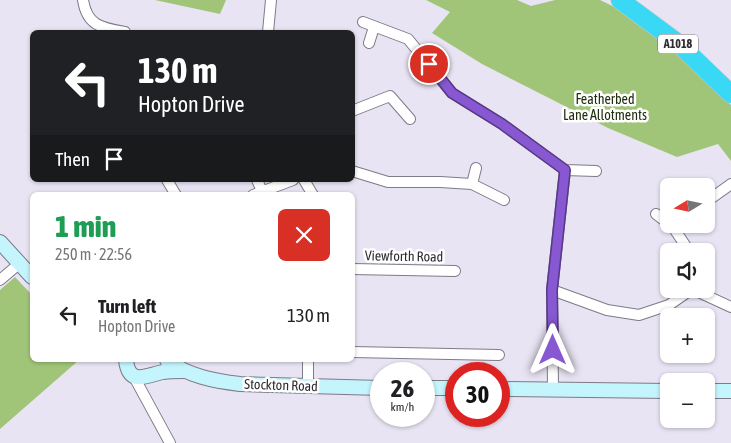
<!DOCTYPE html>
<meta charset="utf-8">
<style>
:root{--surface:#fff;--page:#f2f2f2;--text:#202124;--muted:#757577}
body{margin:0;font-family:"Asap Condensed",sans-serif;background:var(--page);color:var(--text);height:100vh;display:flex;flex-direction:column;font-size:19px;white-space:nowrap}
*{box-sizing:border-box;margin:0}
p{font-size:16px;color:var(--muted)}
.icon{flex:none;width:28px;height:28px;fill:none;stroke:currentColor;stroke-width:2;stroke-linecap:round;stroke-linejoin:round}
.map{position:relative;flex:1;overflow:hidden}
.panel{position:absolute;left:30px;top:192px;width:325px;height:170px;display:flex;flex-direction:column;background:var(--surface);border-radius:8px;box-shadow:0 1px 4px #0004}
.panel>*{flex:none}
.top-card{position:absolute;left:30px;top:30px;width:325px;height:152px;border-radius:8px;box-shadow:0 1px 4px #0004;background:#202124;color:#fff;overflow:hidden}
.needle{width:32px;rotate:260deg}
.tools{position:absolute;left:660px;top:178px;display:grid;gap:10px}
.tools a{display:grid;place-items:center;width:55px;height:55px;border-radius:8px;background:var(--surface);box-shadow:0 1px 4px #0004;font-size:25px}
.speed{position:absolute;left:370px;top:362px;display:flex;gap:10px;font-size:25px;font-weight:700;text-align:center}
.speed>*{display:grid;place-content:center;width:65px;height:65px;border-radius:50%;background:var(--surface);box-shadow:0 1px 4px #0004;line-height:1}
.speed small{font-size:12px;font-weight:400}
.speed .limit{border:8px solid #d22;background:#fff;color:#111}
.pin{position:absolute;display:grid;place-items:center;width:42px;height:42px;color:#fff;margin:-21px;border:2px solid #fff;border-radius:50%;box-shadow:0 1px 5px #0007}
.me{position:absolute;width:55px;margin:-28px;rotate:0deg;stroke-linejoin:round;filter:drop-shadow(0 0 4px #0008)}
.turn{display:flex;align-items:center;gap:18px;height:105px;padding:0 25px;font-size:22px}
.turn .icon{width:65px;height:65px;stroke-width:2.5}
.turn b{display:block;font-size:35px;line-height:42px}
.then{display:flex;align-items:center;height:48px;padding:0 25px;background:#0003;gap:10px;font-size:19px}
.round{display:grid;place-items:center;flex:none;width:52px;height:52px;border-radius:8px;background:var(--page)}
.headline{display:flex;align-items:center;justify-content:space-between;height:85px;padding:0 25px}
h1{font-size:30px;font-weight:800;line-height:38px;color:#1e9e55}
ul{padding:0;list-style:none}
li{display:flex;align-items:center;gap:15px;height:75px;padding:0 25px}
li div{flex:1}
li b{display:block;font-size:19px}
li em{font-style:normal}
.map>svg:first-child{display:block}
.green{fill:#a1c578}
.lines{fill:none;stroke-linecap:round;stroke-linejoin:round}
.street-casing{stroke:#7e7a87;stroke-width:12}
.secondary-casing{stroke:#7e7a87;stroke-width:16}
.highway-casing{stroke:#c9c8ca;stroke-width:19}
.street{stroke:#fff;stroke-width:10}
.secondary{stroke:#c4f4fc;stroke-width:14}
.highway{stroke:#39d9f6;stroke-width:18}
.route-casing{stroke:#583988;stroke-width:12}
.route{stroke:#8758d1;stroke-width:9}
.labels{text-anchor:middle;stroke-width:5;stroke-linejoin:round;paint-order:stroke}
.shield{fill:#fff;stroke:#6d6c70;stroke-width:1}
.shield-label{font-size:12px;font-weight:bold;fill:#2f2d33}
.park-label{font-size:14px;fill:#202e0e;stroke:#fff}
.street-label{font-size:14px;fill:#2f2d33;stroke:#fff}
</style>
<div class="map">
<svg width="731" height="443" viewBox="0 0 731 443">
<rect width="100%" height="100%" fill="#e9e4f3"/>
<path class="green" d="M155,0H226L220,14Z
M426,0H517L531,6L555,0H600L623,11L685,60L731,105V161L718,144L677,157L608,128L482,64L432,33L450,12Z
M15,277L32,295V360H79L0,429V290Z"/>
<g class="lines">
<defs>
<path id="street" d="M83,0C87,26 102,28 125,32
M363,22L408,39L452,93L502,124L565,170L552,290L553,390
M268,32L271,0
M369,43L374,27
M352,111L390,96L410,119
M565,170L596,171
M352,171L388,182H440L472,184L504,200
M167,180L176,195
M257,180L262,191
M304,180L313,195
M472,184L476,168
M253,195L293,180
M706,202L731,184
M656,214L673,227L689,251
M352,269L455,271
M0,280L20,263
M692,289L731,307
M552,290L607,310L639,315L669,305L692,289
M352,352L499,355
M308,360V387
M133,375L170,443"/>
<path id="secondary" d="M0,242L32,277
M126,360C129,387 147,375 163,372C170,371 176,371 183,371
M167,360C188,376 214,381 240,384L381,388
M424,388H456
M499,389L669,391
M706,391H731"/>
<path id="highway" d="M620,0L678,43L731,94"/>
</defs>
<use href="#street" class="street-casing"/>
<use href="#secondary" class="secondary-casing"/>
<use href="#highway" class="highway-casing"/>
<use href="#street" class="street"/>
<use href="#secondary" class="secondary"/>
<use href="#highway" class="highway"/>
</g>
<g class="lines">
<defs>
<path id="route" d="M429,64L452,93L502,124L565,170L552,290L553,350"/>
</defs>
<use href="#route" class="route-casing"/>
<use href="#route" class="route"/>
</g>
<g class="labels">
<rect class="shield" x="658" y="34.5" width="40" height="19" rx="4"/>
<g class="shield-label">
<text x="678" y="48">A1018</text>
</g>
<g class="park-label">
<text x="605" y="104">Featherbed<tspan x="605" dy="16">Lane Allotments</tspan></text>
</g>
<g class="street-label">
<text transform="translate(404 256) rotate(1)" y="5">Viewforth Road</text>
<text transform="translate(281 385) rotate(2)" y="5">Stockton Road</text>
</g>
</g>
</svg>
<div class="tools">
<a><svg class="needle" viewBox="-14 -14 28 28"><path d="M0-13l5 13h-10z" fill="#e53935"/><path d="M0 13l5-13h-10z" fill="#757577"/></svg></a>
<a><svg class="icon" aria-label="sound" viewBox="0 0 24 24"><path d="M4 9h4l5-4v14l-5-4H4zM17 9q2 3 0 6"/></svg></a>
<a>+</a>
<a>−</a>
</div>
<div class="speed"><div>26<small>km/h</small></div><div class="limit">30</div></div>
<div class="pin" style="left:429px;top:64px;background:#d93025"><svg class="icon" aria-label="arrive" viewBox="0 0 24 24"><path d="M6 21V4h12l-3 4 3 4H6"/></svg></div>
<svg class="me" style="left:553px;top:350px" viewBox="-20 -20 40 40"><path d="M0-17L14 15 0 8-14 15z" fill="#8758d1" stroke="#fff" stroke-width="4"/></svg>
<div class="top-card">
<div class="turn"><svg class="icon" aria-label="left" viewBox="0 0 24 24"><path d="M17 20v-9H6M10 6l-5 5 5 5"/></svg><div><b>130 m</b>Hopton Drive</div></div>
<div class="then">Then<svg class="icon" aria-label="arrive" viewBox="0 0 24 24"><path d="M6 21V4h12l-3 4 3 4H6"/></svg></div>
</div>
<section class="panel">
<div class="headline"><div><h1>1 min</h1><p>250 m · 22:56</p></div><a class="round" style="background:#d93025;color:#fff"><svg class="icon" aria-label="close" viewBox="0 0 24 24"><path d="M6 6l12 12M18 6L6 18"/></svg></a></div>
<ul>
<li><svg class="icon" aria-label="left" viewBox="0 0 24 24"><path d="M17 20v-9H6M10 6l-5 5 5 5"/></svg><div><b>Turn left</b><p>Hopton Drive</p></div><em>130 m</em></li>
</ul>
</section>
</div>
